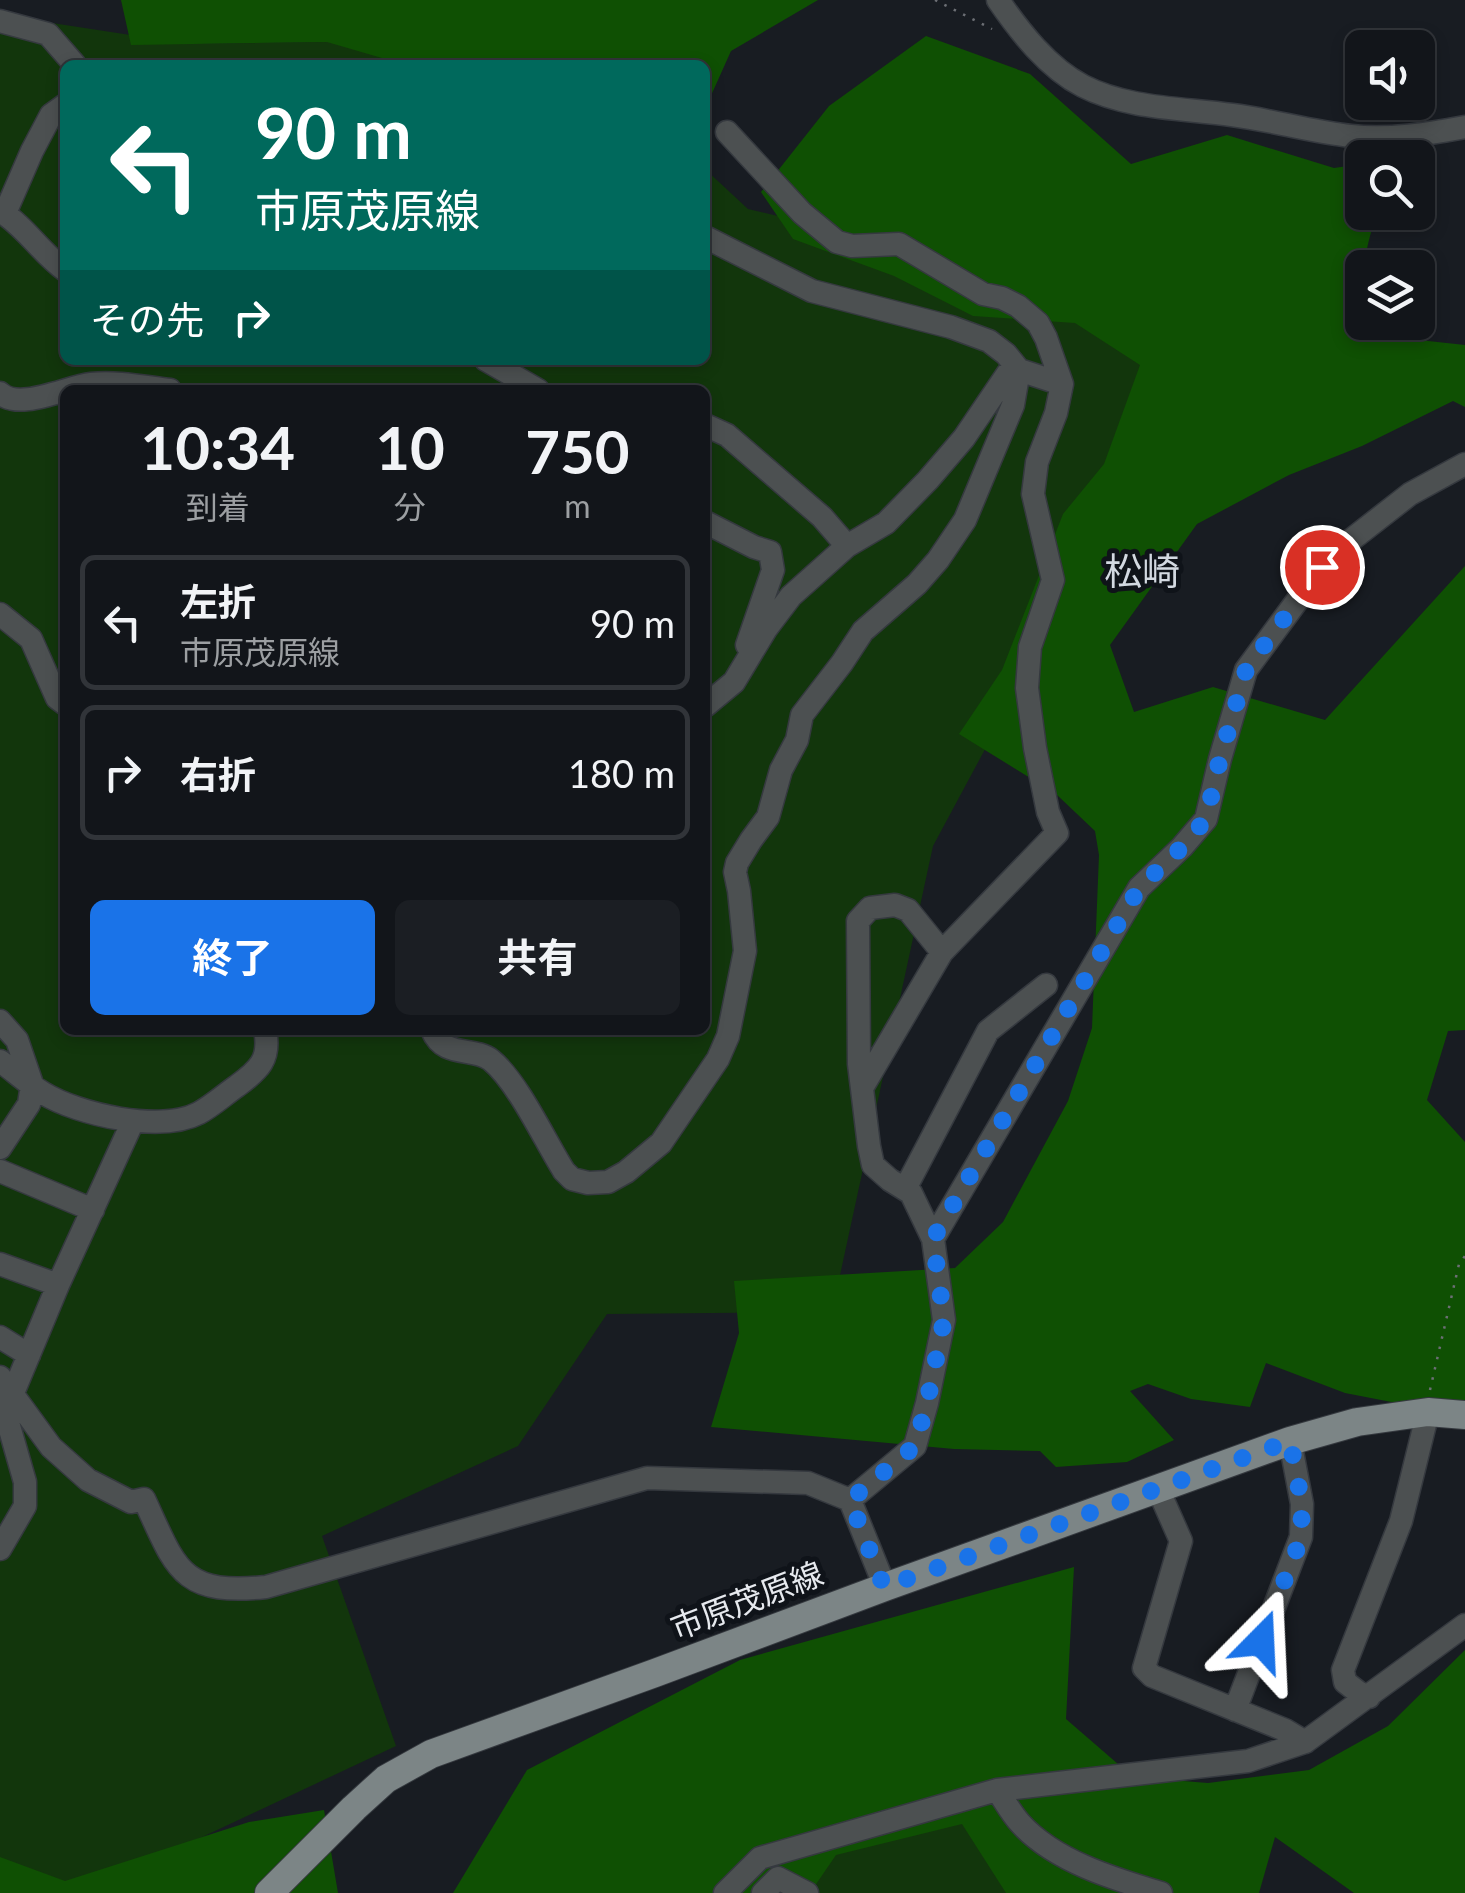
<!DOCTYPE html>
<html lang="ja">
<meta charset="utf-8">
<style>
:root{--surface:#12151a;--page:#1b1e23;--text:#f1f3f6;--muted:#9c9fa2;--line:#313439;--accent:#1a73e8}
body{margin:0;font-family:Lato,"Noto Sans JP",sans-serif;background:var(--page);color:var(--text);height:100vh;display:flex;flex-direction:column;font-size:38px;white-space:nowrap}
*{box-sizing:border-box;margin:0}
p{font-size:32px;color:var(--muted)}
.icon{flex:none;width:55px;height:55px;fill:none;stroke:currentColor;stroke-width:2;stroke-linecap:round;stroke-linejoin:round}
.map{position:relative;flex:1;overflow:hidden}
.details{position:absolute;left:60px;top:385px;width:650px;height:650px;display:flex;flex-direction:column;background:var(--surface);border-radius:15px;box-shadow:0 5px 15px #0003,0 0 0 2px var(--line)}
.details>*{flex:none}
.top-card{position:absolute;left:60px;top:60px;width:650px;height:305px;border-radius:15px;box-shadow:0 5px 15px #0003,0 0 0 2px var(--line);background:#00695c;color:#fff;overflow:hidden}
.buttons{position:absolute;left:1345px;top:30px;display:grid;gap:20px}
.buttons a{display:grid;place-items:center;width:90px;height:90px;border-radius:15px;background:var(--surface);box-shadow:0 5px 15px #0003,0 0 0 2px var(--line);font-size:50px}
.pin{position:absolute;display:grid;place-items:center;width:85px;height:85px;color:#fff;margin:-42px;border:5px solid #fff;border-radius:50%;box-shadow:0 2px 10px #0007}
.me{position:absolute;width:110px;margin:-55px;rotate:21deg;stroke-linejoin:round;filter:drop-shadow(0 0 8px #0008)}
.turn{display:flex;align-items:center;gap:35px;height:210px;padding:0 30px;font-size:45px}
.turn .icon{width:130px;height:130px;stroke-width:2.5}
.turn b{display:block;font-size:70px;line-height:85px}
.then{display:flex;align-items:center;height:95px;padding:0 30px;background:#0003;gap:20px;font-size:38px}
.eta{display:flex;justify-content:space-evenly;align-items:center;height:170px;text-align:center}
.eta b{font-size:60px;font-weight:700;line-height:70px}
.button{display:flex;gap:20px;margin-top:auto;padding:20px 30px}
.button a{flex:1;height:115px;border-radius:15px;background:var(--accent);color:#fff;font-size:40px;font-weight:700;line-height:115px;text-align:center}
.button a+a{background:var(--page);color:var(--text)}
ul{padding:0;list-style:none}
li{display:flex;align-items:center;gap:30px;height:135px;margin:0 20px 15px;padding:0 10px;border:5px solid var(--line);border-radius:15px}
li div{flex:1}
li b{display:block;font-size:38px}
li em{font-style:normal}
.map>svg:first-child{display:block}
.green{fill:#12360c;fill-rule:evenodd}
.forest{fill:#0f5003}
.lines{fill:none;stroke-linecap:round;stroke-linejoin:round}
.minor-casing{stroke:#35393f;stroke-width:25}
.major-casing{stroke:#35393f;stroke-width:30}
.path{stroke:#6c6f75;stroke-width:2.5;stroke-dasharray:2.5 8;stroke-linecap:butt}
.minor{stroke:#4c5051;stroke-width:22}
.major{stroke:#7c8586;stroke-width:28}
.route{stroke:#1a73e8;stroke-width:18;stroke-dasharray:0 32.4}
.labels{text-anchor:middle;stroke-width:10;stroke-linejoin:round;paint-order:stroke}
.street-label{font-size:32px;fill:#e6e9ee;stroke:#0f1319}
.quarter-label{font-size:38px;fill:#d3d9e1;stroke:#0f1319}
</style>
<div class="map">
<svg width="1465" height="1893" viewBox="0 0 1465 1893">
<rect width="100%" height="100%" fill="#181c22"/>
<path class="green" d="M0,15L189,44L458,40L531,65H65V360H705V169L748,209L1008,270L1188,372L933,846L832,1312L607,1314L518,1446L322,1536L396,1746L83,1893H0ZM65,390H705V1030H65Z
M971,1757L1077,1893H673Z"/>
<path class="forest" d="M121,0H818L731,51L705,109V65H406L327,42L131,45Z
M926,36L1030,74L1131,164L1227,135L1334,168L1362,164V212L1378,213C1366,241 1364,267 1359,297L1362,299V322L1394,323L1419,340L1465,345V407L1453,401L1362,446L1289,475L1197,524L1110,645L1134,712L1213,687L1325,720L1465,566V1030L1448,1031L1427,1100L1465,1142V1406L1443,1412L1345,1393L1266,1363L1250,1407L1191,1399L1148,1384L1130,1391L1174,1440L1127,1462L1056,1467L1040,1451L954,1449L711,1427L739,1333L734,1281L955,1268L1003,1222L1068,1101L1092,1028L1099,855L1095,831L1056,794L959,734L1002,670L1063,514L1104,464L1140,365L1075,323L973,316L894,276L793,239L761,192L829,106Z
M1074,1567L1066,1719L1133,1777L1208,1783L1309,1770L1388,1726L1465,1650V1893H1354L1275,1837L1259,1893H1006L962,1824L836,1855L810,1893H453L527,1770L740,1660Z
M324,1810L338,1893H0V1857L65,1881L249,1822Z"/>
<g class="lines">
<defs>
<path id="minor" d="M998,0C1020,32 1048,68 1083,86C1128,109 1182,108 1232,115C1272,120 1311,132 1351,136C1389,140 1428,134 1465,127
M0,21L48,34L75,65
M727,132L802,213L837,242L852,246L899,244L983,294L1002,298L1018,306L1038,323L1046,338L1062,384
M0,211C25,226 41,253 65,270
M5,213L32,151L51,115L65,105
M705,237L812,291L951,327L989,341L1006,354L1019,370L1062,384L1056,413L1037,462L1033,494L1053,580L1030,647L1027,688L1035,748L1048,812L1057,833L942,952L908,910L895,905L870,908L858,921L859,1064L869,1146L873,1165L890,1180L911,1193L933,1239L944,1320L927,1403L915,1446L850,1500
M486,360L538,390
M0,393C19,411 66,387 91,384C116,381 145,387 170,390
M705,425L727,435L822,517L847,546
M705,522L754,547L770,552L773,570L747,645
M0,614L31,639L57,698L65,704
M705,706L734,682L766,629L791,596L847,546L886,523L928,480L964,438L1008,373L1019,370
M0,1021L17,1040L32,1084L29,1104L0,1148
M432,1030C444,1059 473,1046 491,1060C518,1082 545,1141 564,1171L572,1179L588,1183L608,1182L626,1172L661,1143L718,1059L728,1036L745,951L739,891L735,872L737,863L751,840L768,817L781,770L797,740L802,715L842,663L863,631L917,584L938,560L965,520L1013,405L1019,370
M0,1061C14,1071 28,1084 43,1093C79,1115 161,1133 199,1113C212,1106 224,1095 237,1086C259,1070 271,1059 265,1030
M862,1088L942,952
M0,1171L93,1210
M905,1189L988,1031L1046,985
M933,1239L1139,888L1182,847L1206,819L1220,759L1246,670L1322,567L1351,540L1410,494L1465,464
M0,1264L58,1285
M0,1337L29,1355
M0,1377L51,1447L88,1480L131,1502L144,1499C176,1568 180,1596 266,1587L647,1478L808,1483L850,1500L885,1587
M1158,1489L1181,1541L1144,1668L1152,1676L1285,1730L1305,1742
M0,1549L25,1506V1482L5,1412L58,1285L133,1121
M1369,1697L1358,1692L1345,1682L1343,1670L1401,1521L1428,1412
M1235,1710L1301,1537L1302,1504L1290,1441
M997,1790C1004,1800 1011,1813 1020,1823C1054,1861 1114,1879 1161,1893
M725,1893L760,1858L997,1790L1248,1761L1305,1742L1465,1625
M763,1893L778,1878L807,1893"/>
<path id="major" d="M269,1893L354,1808L386,1779L431,1754L655,1673L885,1587L1290,1441L1357,1422L1428,1412L1465,1415"/>
</defs>
<use href="#minor" class="minor-casing"/>
<use href="#major" class="major-casing"/>
<path class="path" d="M935,0L992,29
M1430,1390L1459,1264L1465,1256"/>
<use href="#minor" class="minor"/>
<use href="#major" class="major"/>
</g>
<g class="lines">
<path class="route" d="M1261,1641L1301,1538L1302,1504L1290,1441L884,1587L850,1500L915,1446L927,1403L944,1320L933,1239L1139,888L1182,847L1206,819L1220,759L1246,670L1322,567"/>
</g>
<g class="labels">
<g class="street-label">
<text transform="translate(747 1601) rotate(-21)" y="11">市原茂原線</text>
</g>
<g class="quarter-label">
<text x="1142" y="585">松崎</text>
</g>
</g>
</svg>
<div class="buttons">
<a><svg class="icon" aria-label="sound" viewBox="0 0 24 24"><path d="M4 9h4l5-4v14l-5-4H4zM17 9q2 3 0 6"/></svg></a>
<a><svg class="icon" aria-label="search" viewBox="0 0 24 24"><circle cx="10" cy="10" r="6"/><path d="M15 15l6 6"/></svg></a>
<a><svg class="icon" aria-label="layers" viewBox="0 0 24 24"><path d="M12 4l9 5-9 5-9-5zM3 14l9 5 9-5"/></svg></a>
</div>
<div class="pin" style="left:1322px;top:567px;background:#d93025"><svg class="icon" aria-label="arrive" viewBox="0 0 24 24"><path d="M6 21V4h12l-3 4 3 4H6"/></svg></div>
<svg class="me" style="left:1261px;top:1641px" viewBox="-20 -20 40 40"><path d="M0-17L14 15 0 8-14 15z" fill="#1a73e8" stroke="#fff" stroke-width="4"/></svg>
<div class="top-card">
<div class="turn"><svg class="icon" aria-label="left" viewBox="0 0 24 24"><path d="M17 20v-9H6M10 6l-5 5 5 5"/></svg><div><b>90 m</b>市原茂原線</div></div>
<div class="then">その先<svg class="icon" aria-label="right" viewBox="0 0 24 24"><path d="M7 20v-9h11M14 6l5 5-5 5"/></svg></div>
</div>
<section class="details">
<div class="eta">
<div><b>10:34</b><p>到着</p></div>
<div><b>10</b><p>分</p></div>
<div><b>750</b><p>m</p></div>
</div>
<ul>
<li><svg class="icon" aria-label="left" viewBox="0 0 24 24"><path d="M17 20v-9H6M10 6l-5 5 5 5"/></svg><div><b>左折</b><p>市原茂原線</p></div><em>90 m</em></li>
<li><svg class="icon" aria-label="right" viewBox="0 0 24 24"><path d="M7 20v-9h11M14 6l5 5-5 5"/></svg><div><b>右折</b></div><em>180 m</em></li>
</ul>
<div class="button"><a>終了</a><a>共有</a></div>
</section>
</div>
